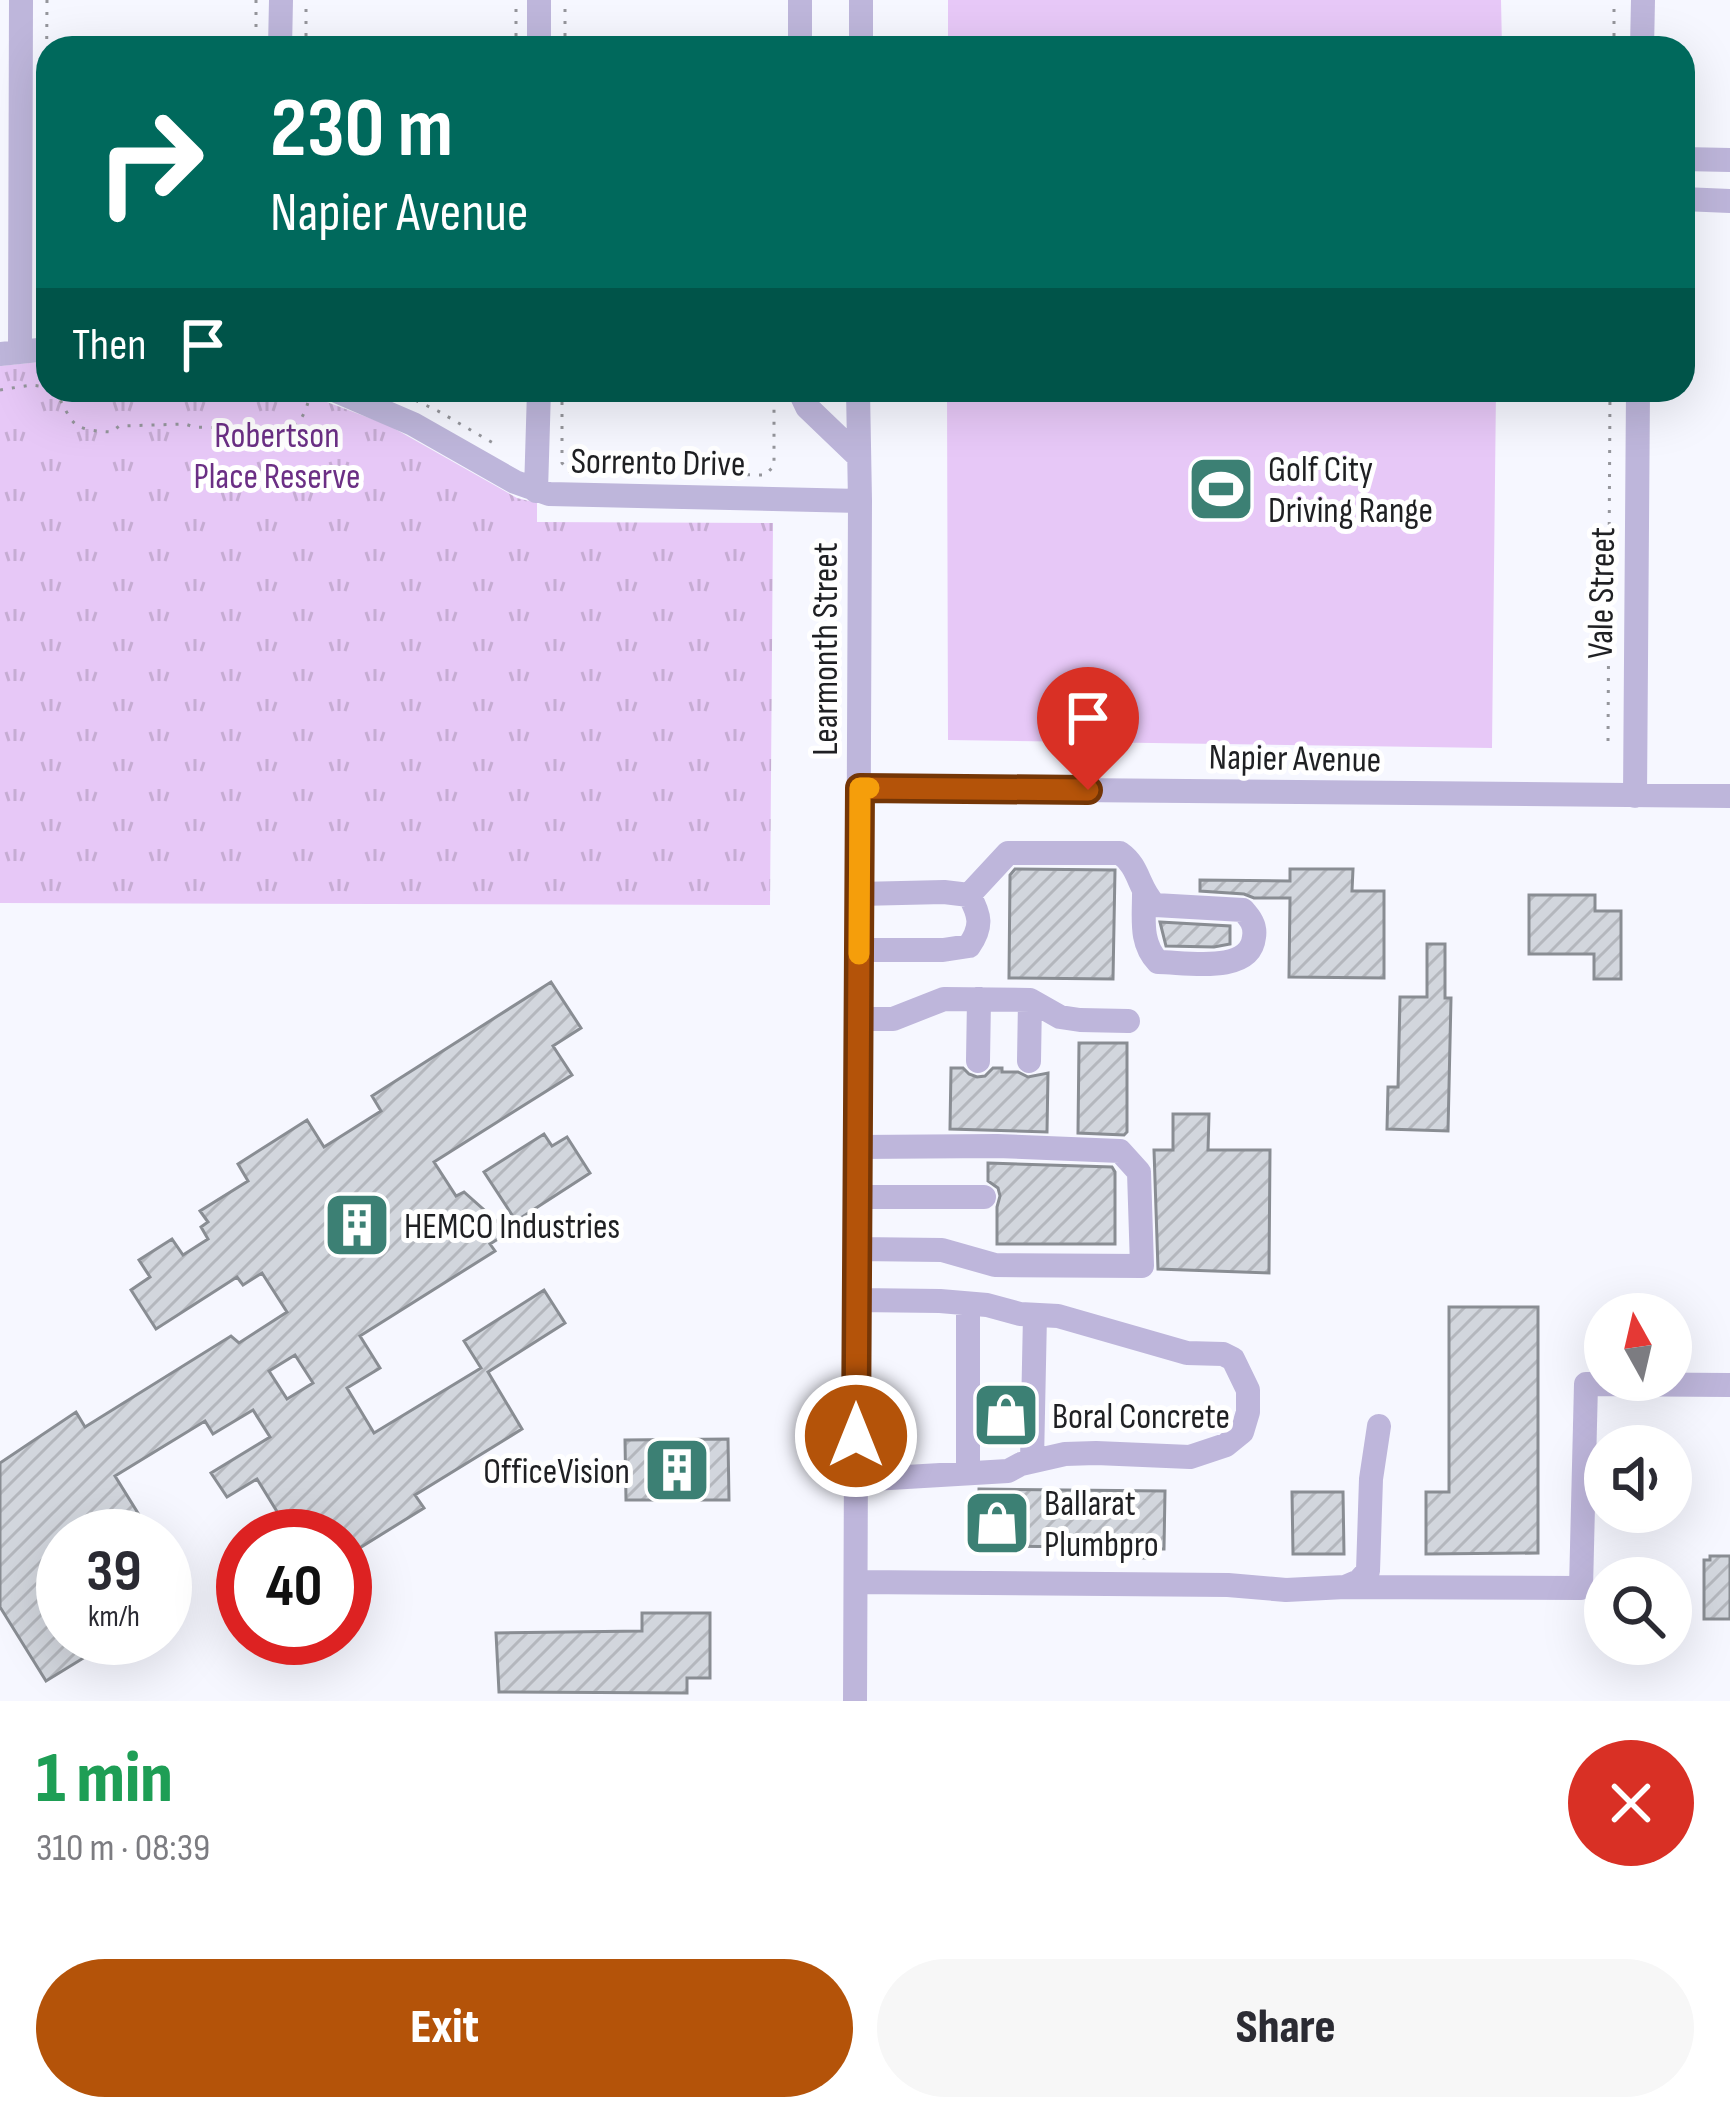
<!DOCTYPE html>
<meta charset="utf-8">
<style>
:root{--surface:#fff;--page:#f7f7f7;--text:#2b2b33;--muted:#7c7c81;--accent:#b45309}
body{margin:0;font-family:"Sofia Sans Condensed",sans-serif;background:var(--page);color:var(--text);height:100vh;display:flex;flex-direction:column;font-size:45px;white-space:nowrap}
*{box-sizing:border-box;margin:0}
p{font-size:39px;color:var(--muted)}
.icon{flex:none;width:66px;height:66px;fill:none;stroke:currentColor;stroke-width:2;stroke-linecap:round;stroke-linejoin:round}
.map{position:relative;height:1701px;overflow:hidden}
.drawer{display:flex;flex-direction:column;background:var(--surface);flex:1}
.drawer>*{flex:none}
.hud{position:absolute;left:36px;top:36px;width:1659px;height:366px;border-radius:36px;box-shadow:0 12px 48px #0002;background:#00695c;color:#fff;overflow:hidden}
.needle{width:78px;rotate:352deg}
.buttons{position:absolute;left:1584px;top:1293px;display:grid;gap:24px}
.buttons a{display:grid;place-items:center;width:108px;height:108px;border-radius:50%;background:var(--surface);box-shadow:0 12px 48px #0002;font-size:60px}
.speed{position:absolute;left:36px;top:1509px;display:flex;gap:24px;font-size:60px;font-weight:700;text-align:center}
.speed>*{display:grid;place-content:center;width:156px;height:156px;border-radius:50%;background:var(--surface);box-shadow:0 12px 48px #0002;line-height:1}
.speed small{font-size:30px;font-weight:400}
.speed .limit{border:18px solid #d22;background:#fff;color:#111}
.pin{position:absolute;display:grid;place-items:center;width:102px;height:102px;color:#fff;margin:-123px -51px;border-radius:50% 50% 50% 0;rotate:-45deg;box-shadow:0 0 12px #0007}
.pin .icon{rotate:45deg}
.me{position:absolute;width:132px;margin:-66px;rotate:0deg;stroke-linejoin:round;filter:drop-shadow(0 0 9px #0008)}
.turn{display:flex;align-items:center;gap:42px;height:252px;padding:0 36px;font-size:54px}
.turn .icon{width:156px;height:156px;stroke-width:2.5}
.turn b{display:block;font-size:84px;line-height:102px}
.then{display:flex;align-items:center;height:114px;padding:0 36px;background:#0003;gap:24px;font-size:45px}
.round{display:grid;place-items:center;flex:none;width:126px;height:126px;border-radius:63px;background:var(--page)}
.summary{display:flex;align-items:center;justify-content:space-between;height:204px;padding:0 36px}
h1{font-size:72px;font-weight:800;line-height:90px;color:#1e9e55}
.primary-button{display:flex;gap:24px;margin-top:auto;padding:24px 36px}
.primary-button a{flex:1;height:138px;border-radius:72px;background:var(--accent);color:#fff;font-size:48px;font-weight:800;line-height:138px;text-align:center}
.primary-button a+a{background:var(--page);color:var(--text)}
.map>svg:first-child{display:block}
.grass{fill:url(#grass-tufts)}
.pitch{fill:#e7c8f7}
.building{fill:url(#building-hatch);stroke:#898d93;stroke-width:3;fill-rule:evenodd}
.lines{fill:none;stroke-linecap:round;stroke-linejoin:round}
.path{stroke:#95969c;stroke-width:3;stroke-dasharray:3 9;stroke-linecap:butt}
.minor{stroke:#beb6db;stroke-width:24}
.route-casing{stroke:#753606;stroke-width:30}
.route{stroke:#b45309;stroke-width:21}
.slow{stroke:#f59e0b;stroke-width:21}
.labels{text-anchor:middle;stroke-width:10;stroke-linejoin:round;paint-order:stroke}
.park-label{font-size:36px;fill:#6b2f85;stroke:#fff}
.street-label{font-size:36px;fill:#1f2023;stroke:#fff}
.poi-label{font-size:36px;fill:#1f2023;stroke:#fff;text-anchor:start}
</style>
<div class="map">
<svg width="1730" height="1701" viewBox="0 0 1730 1701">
<defs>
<pattern id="grass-tufts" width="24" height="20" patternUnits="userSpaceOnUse" patternTransform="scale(3)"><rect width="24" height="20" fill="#e7c8f7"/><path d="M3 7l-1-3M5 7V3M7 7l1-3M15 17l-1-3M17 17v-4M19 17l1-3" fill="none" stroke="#c6acd3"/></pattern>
<pattern id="building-hatch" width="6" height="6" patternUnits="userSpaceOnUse" patternTransform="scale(3)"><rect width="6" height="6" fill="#d2d6dd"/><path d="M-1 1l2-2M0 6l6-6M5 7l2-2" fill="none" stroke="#b4b7bd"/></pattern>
</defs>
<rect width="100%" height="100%" fill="#f6f7ff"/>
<path class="grass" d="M48,361V390H295L388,425L517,498L537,503V522L773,523L770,905L0,903V366Z"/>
<path class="pitch" d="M948,0H1501L1502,48H948Z
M947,390H1496L1492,748L948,740Z"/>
<path class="building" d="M1015,869L1115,870L1113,979L1009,978L1010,875Z
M1290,869H1353L1352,891H1384V978L1289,977L1290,898H1254L1244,894L1200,891V880L1290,881Z
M1529,895H1595V911H1621V979H1594V954H1529Z
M1160,922L1230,926V944L1214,947L1166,946Z
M1427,944H1445V998H1451L1448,1131L1387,1129L1388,1087H1398L1400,997H1427Z
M551,982L581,1028L553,1046L572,1075L434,1162L456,1196L464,1192L501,1225L506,1234L490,1244L495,1251L360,1336L380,1368L347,1388L374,1433L481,1368L464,1341L544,1290L565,1323L488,1372L522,1429L415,1495L424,1508L345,1557V1536H292L257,1479L227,1497L211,1473L270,1437L253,1410L213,1434L205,1421L115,1476L141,1518L127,1526L134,1536H63V1638H116L46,1681L0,1607V1463L76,1412L85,1427L231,1336L239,1343L287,1312L262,1273L243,1285L237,1277L156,1329L131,1290L150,1277L139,1260L172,1239L183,1255L208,1239L201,1227L208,1222L200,1211L248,1181L238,1164L307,1120L324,1147L381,1111L372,1096ZM295,1355L313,1383L287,1399L269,1371Z
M1079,1043H1127V1132L1124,1135L1078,1133Z
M951,1068H963L969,1074L977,1077L985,1076L993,1068H1002V1072H1018L1028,1077L1048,1073L1047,1132L950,1129Z
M1173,1114H1209L1208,1150H1270L1269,1273L1158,1269L1154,1150H1173Z
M544,1134L552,1146L567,1137L590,1173L516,1221L484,1172Z
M988,1163L1112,1167L1115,1172V1244H997V1207L1000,1196L998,1188L988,1181Z
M1449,1307H1538V1553L1426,1554V1492H1449Z
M997,1393H1016V1433L997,1434Z
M728,1439L729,1500H626L625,1440Z
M979,1489L1165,1491L1164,1549H1145V1558L1085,1557V1547L978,1546Z
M1292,1492H1343L1344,1554H1293Z
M1710,1556H1730V1619H1704V1560H1710Z
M642,1613H710V1678H687V1693L499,1692L496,1633L642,1631Z"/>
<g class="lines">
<path class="path" d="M47,0L45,306L48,319
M256,0V48
M306,48V0
M516,48V0
M565,48V0
M1614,48V0
M0,390L31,385L48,387
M54,390C75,422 66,430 112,432L119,426L185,424L194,427L283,430C303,426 306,409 311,392
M394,390L438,411L493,443
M562,390V463L570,472
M1610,390L1608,744H1612
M711,474L765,475L774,466V390"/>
<path class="minor" d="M280,48L281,0
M539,48V0
M800,48V0
M861,48V0
M1642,48L1643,0
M1683,159L1730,160
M1683,199L1730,201
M20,351L21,0
M0,354L48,349
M334,390L413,424L515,482L549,494L860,501
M799,390L807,407L857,455
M536,491L539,390
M860,788L1730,796
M1635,796L1638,390
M969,895L1008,853H1120C1140,867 1138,889 1155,905L1243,910C1250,918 1256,925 1254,937C1250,975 1186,962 1158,962C1140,943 1144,920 1144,895
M859,950H943L969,946C983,926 980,915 969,895L944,892L859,894
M858,1019H893L944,999L1030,1000L1060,1017L1080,1020L1128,1021
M978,1061L979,999
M1029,1061L1030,1000
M858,1197H984
M858,1249L942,1250L995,1265L1142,1266L1139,1172L1120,1151L997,1146L858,1147
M1032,1461L1035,1315
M968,1471V1305
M856,1480L1008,1471L1021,1464L1065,1454L1096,1453L1190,1457L1226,1445L1242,1432L1248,1412V1390L1233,1359L1223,1354L1187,1353L1058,1316L1020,1314L987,1305L940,1301L857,1300
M856,1582L1228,1585L1286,1590L1345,1587L1581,1588L1586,1384L1730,1385
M1345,1587L1359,1581L1368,1571L1371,1479L1379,1426
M855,1701L860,501L858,390"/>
</g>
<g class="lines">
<defs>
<path id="route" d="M856,1436L860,788L1088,790"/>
</defs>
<use href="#route" class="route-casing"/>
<use href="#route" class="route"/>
<path class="slow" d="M859,954L860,788H869"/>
</g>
<defs>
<symbol id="stadium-square" viewBox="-11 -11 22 22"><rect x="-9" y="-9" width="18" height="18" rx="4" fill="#3c8074" stroke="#fff"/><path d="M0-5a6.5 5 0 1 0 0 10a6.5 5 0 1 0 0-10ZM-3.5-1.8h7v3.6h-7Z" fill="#fff"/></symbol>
<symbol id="building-square" viewBox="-11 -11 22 22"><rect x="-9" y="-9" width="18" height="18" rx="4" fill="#3c8074" stroke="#fff"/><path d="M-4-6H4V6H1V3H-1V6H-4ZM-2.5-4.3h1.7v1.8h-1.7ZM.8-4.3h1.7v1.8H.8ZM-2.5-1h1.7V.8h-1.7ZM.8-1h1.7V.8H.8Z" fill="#fff"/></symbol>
<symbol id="shop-square" viewBox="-11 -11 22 22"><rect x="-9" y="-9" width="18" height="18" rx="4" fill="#3c8074" stroke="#fff"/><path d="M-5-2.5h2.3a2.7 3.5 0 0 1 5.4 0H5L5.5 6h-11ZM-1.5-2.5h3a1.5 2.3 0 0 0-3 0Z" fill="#fff"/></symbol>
</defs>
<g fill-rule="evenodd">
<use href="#stadium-square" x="1183" y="451" width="76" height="76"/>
<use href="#building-square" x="319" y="1187" width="76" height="76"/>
<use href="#shop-square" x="968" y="1377" width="76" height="76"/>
<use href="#building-square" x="639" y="1432" width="76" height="76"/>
<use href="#shop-square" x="959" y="1485" width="76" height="76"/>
</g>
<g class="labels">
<g class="park-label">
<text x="277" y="447">Robertson<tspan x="277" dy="41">Place Reserve</tspan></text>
</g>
<g class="street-label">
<text transform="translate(658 461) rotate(1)" y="13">Sorrento Drive</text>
<text transform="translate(1600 593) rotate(-89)" y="13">Vale Street</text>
<text transform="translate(824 649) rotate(-90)" y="13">Learmonth Street</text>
<text transform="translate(1295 757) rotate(1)" y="13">Napier Avenue</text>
</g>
<g class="poi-label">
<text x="1268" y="481">Golf City<tspan x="1268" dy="41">Driving Range</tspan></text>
<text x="404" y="1238">HEMCO Industries</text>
<text x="1052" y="1428">Boral Concrete</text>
<text x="630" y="1483" text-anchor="end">OfficeVision</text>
<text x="1044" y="1515">Ballarat<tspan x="1044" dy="41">Plumbpro</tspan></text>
</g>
</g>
</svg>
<div class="buttons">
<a><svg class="needle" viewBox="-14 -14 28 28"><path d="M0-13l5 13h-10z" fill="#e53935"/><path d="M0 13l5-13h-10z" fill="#7c7c81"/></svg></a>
<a><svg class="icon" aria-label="sound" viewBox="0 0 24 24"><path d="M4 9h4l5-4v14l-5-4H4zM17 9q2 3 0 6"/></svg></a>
<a><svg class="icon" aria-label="search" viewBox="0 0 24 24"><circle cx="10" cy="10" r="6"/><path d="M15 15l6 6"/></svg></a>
</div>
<div class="speed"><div>39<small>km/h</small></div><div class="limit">40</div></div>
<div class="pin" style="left:1088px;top:790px;background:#d93025"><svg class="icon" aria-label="arrive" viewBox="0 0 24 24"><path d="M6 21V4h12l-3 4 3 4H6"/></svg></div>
<svg class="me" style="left:856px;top:1436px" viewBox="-20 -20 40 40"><circle r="17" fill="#b45309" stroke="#fff" stroke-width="3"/><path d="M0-11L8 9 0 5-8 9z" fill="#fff"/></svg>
<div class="hud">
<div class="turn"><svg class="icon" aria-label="right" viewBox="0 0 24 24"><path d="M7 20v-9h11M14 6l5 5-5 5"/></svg><div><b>230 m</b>Napier Avenue</div></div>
<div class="then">Then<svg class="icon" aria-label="arrive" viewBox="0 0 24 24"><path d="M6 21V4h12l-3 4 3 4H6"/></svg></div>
</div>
</div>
<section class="drawer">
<div class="summary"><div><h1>1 min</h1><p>310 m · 08:39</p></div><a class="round" style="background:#d93025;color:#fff"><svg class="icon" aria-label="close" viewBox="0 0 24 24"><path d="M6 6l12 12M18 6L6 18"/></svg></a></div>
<div class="primary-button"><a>Exit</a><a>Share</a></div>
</section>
